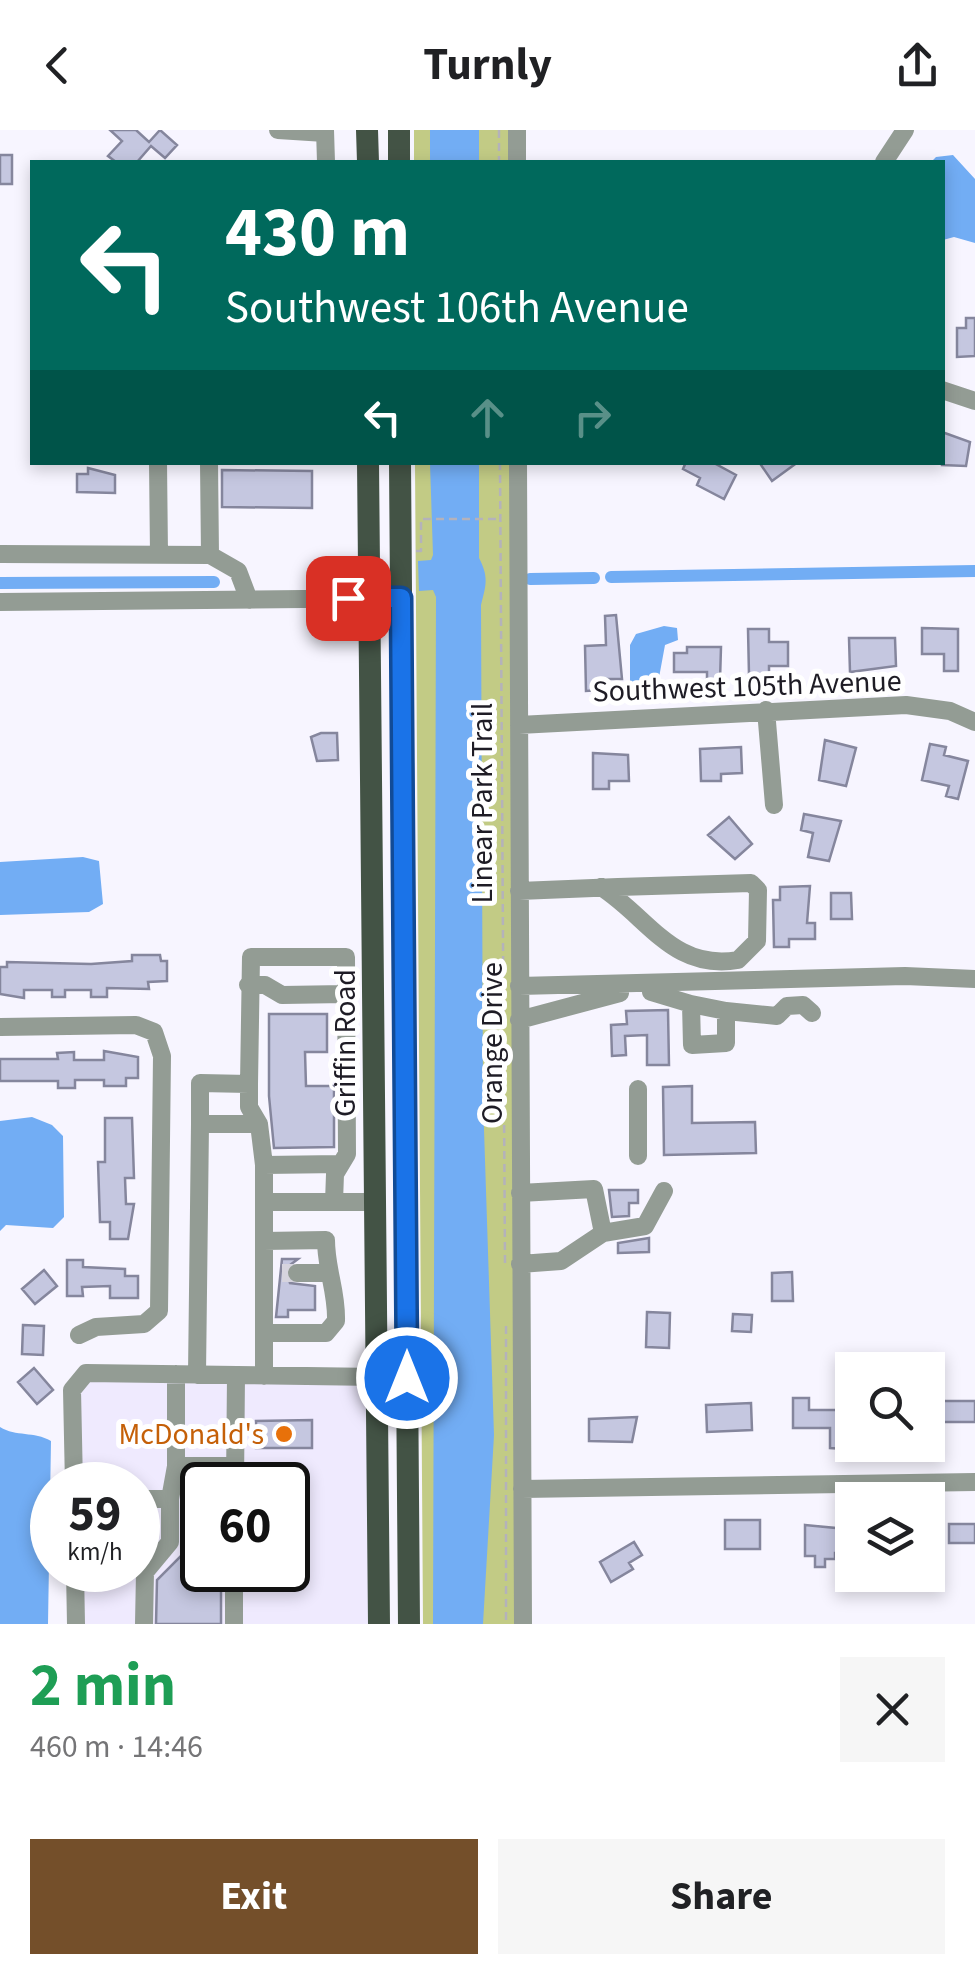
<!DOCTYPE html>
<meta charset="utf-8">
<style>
:root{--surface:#fff;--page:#f6f6f6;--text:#202124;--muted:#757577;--accent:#744f2a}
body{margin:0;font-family:"Source Sans 3",sans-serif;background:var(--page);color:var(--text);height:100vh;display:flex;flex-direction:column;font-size:38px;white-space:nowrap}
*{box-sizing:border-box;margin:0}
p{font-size:32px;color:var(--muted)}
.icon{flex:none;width:55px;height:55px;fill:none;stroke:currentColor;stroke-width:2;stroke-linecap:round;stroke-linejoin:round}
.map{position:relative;height:1494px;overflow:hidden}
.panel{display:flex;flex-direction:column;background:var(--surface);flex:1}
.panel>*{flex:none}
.top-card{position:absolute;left:30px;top:30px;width:915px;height:305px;border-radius:0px;box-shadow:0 5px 15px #0003;background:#00695c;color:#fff;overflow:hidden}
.fabs{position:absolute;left:835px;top:1222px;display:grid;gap:20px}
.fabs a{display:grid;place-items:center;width:110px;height:110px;border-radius:0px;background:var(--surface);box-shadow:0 5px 15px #0003;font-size:50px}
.speed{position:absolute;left:30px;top:1332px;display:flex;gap:20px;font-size:50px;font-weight:700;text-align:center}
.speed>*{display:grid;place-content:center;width:130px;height:130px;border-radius:50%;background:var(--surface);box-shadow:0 5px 15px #0003;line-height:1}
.speed small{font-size:25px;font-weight:400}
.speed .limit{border:5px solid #111;border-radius:15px;background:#fff;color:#111}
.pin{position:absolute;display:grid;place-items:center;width:85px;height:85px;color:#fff;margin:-42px;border-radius:20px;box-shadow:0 5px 15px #0006}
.me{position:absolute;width:110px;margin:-55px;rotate:0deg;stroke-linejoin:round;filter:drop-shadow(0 0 8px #0008)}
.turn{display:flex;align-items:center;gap:35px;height:210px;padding:0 30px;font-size:45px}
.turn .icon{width:130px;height:130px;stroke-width:2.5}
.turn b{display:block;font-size:70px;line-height:85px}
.lanes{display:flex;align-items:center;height:95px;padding:0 30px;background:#0003;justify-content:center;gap:50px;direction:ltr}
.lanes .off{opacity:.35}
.round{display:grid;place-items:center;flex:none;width:105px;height:105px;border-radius:0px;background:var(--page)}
.head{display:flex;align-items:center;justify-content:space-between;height:170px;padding:0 30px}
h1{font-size:60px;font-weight:700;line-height:75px;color:#1e9e55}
.action{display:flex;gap:20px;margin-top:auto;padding:20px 30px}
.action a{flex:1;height:115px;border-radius:0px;background:var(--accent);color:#fff;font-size:40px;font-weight:700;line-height:115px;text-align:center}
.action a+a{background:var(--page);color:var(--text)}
header{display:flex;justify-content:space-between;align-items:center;height:130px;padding:0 30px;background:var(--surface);font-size:45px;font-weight:700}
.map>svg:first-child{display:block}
.built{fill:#efeafe;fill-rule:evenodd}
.green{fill:#c2cb85}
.water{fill:#72adf4}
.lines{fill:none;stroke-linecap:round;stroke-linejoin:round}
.canal{stroke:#72adf4;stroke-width:12}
.building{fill:#c5c7e0;stroke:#85869d;stroke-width:2.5}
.minor-tunnel{stroke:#d6d4de;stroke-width:18;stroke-dasharray:18 9;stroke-linecap:butt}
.path{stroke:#b4b2bb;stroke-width:2.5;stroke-dasharray:8 5;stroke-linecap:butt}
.minor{stroke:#939c94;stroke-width:18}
.major{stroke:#435345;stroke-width:22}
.route-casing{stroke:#114b97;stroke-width:25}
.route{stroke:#1a73e8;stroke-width:18}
.food-dot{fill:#e8710a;stroke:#fff;stroke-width:4}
.labels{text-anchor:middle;stroke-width:10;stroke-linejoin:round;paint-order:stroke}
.street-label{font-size:30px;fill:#1e1c25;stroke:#fff}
.food-label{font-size:30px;fill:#c56008;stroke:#fff;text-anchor:end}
</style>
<header><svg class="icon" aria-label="back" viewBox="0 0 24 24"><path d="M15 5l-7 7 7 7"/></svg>Turnly<svg class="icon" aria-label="share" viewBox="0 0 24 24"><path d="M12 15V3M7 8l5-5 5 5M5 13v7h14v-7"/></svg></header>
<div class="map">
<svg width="975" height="1494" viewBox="0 0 975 1494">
<rect width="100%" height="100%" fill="#f7f5ff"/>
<path class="built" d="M86,1243L377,1247L369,1494H72V1440H138V1355H72V1260ZM202,1355H288V1440H202Z"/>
<path class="green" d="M414,0H508V32H414Z
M415,333H510L517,1494H423Z"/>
<path class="water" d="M430,0H479V32H430Z
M953,25L975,49V113L954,107L943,110L942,32H931L936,27Z
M430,333H479V428C489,447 486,455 481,475L483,969L494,1305L483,1494H433L436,467L433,460L419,461L418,431L431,430L433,425Z
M664,496L677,498L678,510L665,515L658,553L640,562L630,551V515L636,504Z
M83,727L99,731L103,774L89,782L0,785V732Z
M32,987L52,995L63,1006L64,1087L53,1098L6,1095L0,1101V991Z
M0,1297C16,1307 34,1301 51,1311L48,1494H0Z"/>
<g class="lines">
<path class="canal" d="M611,447L975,441
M530,449L594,448
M0,453L214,452"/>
</g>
<path class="building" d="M110,0H136L149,12L160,0L177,15L165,28L151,16L137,32H116L108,26L122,11Z
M0,25H12V54H0Z
M966,188H975V226L957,227V198H966Z
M942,302L970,312L966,336L942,335Z
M686,332H712L736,345L724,369L697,355L700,348L683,339Z
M759,332H798L772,351Z
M88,338L115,345V363L77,362V344H88Z
M222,340L312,341V378L222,377Z
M616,485L622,549H601V560L586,561L585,516L606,515L605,486Z
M922,498L958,499V541H944V524H922Z
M748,499H769V512H788V536H769V545H749Z
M849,508H895L896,536L850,542Z
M687,517H721L720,550H707V542H674V523H687Z
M321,603H337L338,630L317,631L311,607Z
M825,610L856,618L846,656L819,650Z
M930,614L946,617L944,625L968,631L958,669L946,666L949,656L922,650Z
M741,617L742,643L721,644V651H701L700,619Z
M593,623L628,625L629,651H609V659H593Z
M804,684L841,691L829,731L808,727L813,703L801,700Z
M729,687L752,714L735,729L708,705Z
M810,756L807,793H815V809H789V817H774L773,770H780V757Z
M831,763H851L852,789H831Z
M132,825H160L161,831H167V851L148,852L149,859L107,858V867H91V860H65V867H52V860H24V868L0,864V837H7V832L91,834L132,831Z
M668,880L669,935H647V905L625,906L626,925L612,926L611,895L627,894L626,881Z
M269,884H327V922H305L306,956H334V1017L274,1018L269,966Z
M104,921L138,927V948H126V956H104V950H75V958H58V951H0V929H58L57,923L74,922V930H104Z
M692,956V993L755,992L756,1023L664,1025L663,957Z
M105,988H132L134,1048H125L126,1074H134L128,1109H110V1092H100L98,1032H105Z
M609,1060H638V1073H629V1086L612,1087Z
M649,1108V1122L618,1123V1113Z
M282,1129H298L286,1138L290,1153L315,1156V1180H288V1187H276Z
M67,1130H83V1137L125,1139V1146H138V1168H110V1156L82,1157L83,1166H67Z
M44,1140L57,1156L35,1174L22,1159Z
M792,1142L793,1171H772V1143Z
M647,1182L670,1183L669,1218L646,1217Z
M733,1184L752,1185L751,1202L732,1201Z
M23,1195L44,1196L43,1225L22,1224Z
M34,1238L53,1260L37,1274L18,1252Z
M793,1268H809V1280H852V1303L844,1302V1319L830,1318V1298H793Z
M928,1271H975V1292H928Z
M751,1273L752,1300L707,1302L706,1275Z
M637,1287L632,1312L589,1311V1289Z
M312,1290V1318H256V1291Z
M185,1354H202V1440H221V1494H156L157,1450L182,1425Z
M725,1390H760V1419H725Z
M949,1394H975V1413H949Z
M805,1395L846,1399V1423H835V1429H825V1437H815V1426H805Z
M634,1412L642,1425L629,1433L633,1439L611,1452L600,1432Z"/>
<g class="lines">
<path class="minor-tunnel" d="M282,1143H297"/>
<path class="path" d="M499,0V32
M500,332L505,1133
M416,421H421V389H500
M506,1196V1494"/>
<path class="minor" d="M278,0L325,3
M325,0L326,32
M517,0V32
M884,32L905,0
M942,260L975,271
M158,332L159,424
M209,332L210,425
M518,332L523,1494
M0,424L210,425L238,441L249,470
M0,472L401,468
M766,580L774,675
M519,595L906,575L950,581L975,592
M519,761L618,757L751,753L758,760L757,811L738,830C673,841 649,788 601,757
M248,855H265L282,865L345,864
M519,856L905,846L975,849
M651,862L691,874L692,915L726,913V881L691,874
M726,881L777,886L787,876L803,875L812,883
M519,890L620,863
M0,897L136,895L154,902
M249,954L251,827H346L347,1024L335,1044L334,1072
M638,959V1026
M200,994V953L249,954V977L259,994
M264,1035L340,1034
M520,1063L594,1059L603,1103L645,1096L664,1061
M264,1072H376
M520,1134L561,1131L603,1103
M297,1143H326
M264,1203H326L336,1191C337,1161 326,1140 326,1110L264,1111
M79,1205L96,1197L144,1194L159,1181L162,926L154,902
M176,1244V1336H235
M197,1245L200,994H259L264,1035V1246
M74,1355L72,1260L86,1243L377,1247
M235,1355L236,1245
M522,1359L975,1352
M138,1369H170L176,1336
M75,1440L76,1494
M144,1494L145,1442L170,1412V1369
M234,1494V1440"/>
<path class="major" d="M367,0L368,32
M399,0V32
M368,332L379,1494
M400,332L409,1494"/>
</g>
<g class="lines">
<defs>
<path id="route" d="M348,468H401L407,1248"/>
</defs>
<use href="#route" class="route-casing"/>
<use href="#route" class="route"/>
</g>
<circle class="food-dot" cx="284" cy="1304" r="10"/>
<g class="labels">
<g class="street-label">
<text transform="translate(747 556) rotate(-2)" y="10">Southwest 105th Avenue</text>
<text transform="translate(482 673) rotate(-90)" y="10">Linear Park Trail</text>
<text transform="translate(345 913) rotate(-90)" y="10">Griffin Road</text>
<text transform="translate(492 913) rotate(-90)" y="10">Orange Drive</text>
</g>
<g class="food-label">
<text x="264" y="1314">McDonald's</text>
</g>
</g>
</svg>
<div class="fabs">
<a><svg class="icon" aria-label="search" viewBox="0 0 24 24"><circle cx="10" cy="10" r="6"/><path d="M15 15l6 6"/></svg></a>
<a><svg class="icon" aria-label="layers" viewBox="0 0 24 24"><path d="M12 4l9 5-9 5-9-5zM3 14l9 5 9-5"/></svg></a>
</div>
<div class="speed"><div>59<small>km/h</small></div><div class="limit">60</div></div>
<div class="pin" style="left:348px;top:468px;background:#d93025"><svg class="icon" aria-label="arrive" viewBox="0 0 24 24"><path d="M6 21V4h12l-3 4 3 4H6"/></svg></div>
<svg class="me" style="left:407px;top:1248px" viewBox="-20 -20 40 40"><circle r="17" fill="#1a73e8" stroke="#fff" stroke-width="3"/><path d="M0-11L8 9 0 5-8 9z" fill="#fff"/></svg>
<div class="top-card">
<div class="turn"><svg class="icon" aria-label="left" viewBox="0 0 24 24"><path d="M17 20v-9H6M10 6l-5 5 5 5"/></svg><div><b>430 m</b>Southwest 106th Avenue</div></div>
<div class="lanes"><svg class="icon" aria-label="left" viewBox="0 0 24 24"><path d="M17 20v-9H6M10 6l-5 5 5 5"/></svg><svg class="icon off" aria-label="ahead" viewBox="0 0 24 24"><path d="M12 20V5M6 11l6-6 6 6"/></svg><svg class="icon off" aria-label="right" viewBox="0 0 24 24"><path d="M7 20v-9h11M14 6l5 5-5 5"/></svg></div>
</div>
</div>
<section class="panel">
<div class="head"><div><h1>2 min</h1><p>460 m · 14:46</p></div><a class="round"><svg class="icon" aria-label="close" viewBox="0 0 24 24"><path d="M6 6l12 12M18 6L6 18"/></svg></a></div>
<div class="action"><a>Exit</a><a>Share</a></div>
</section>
